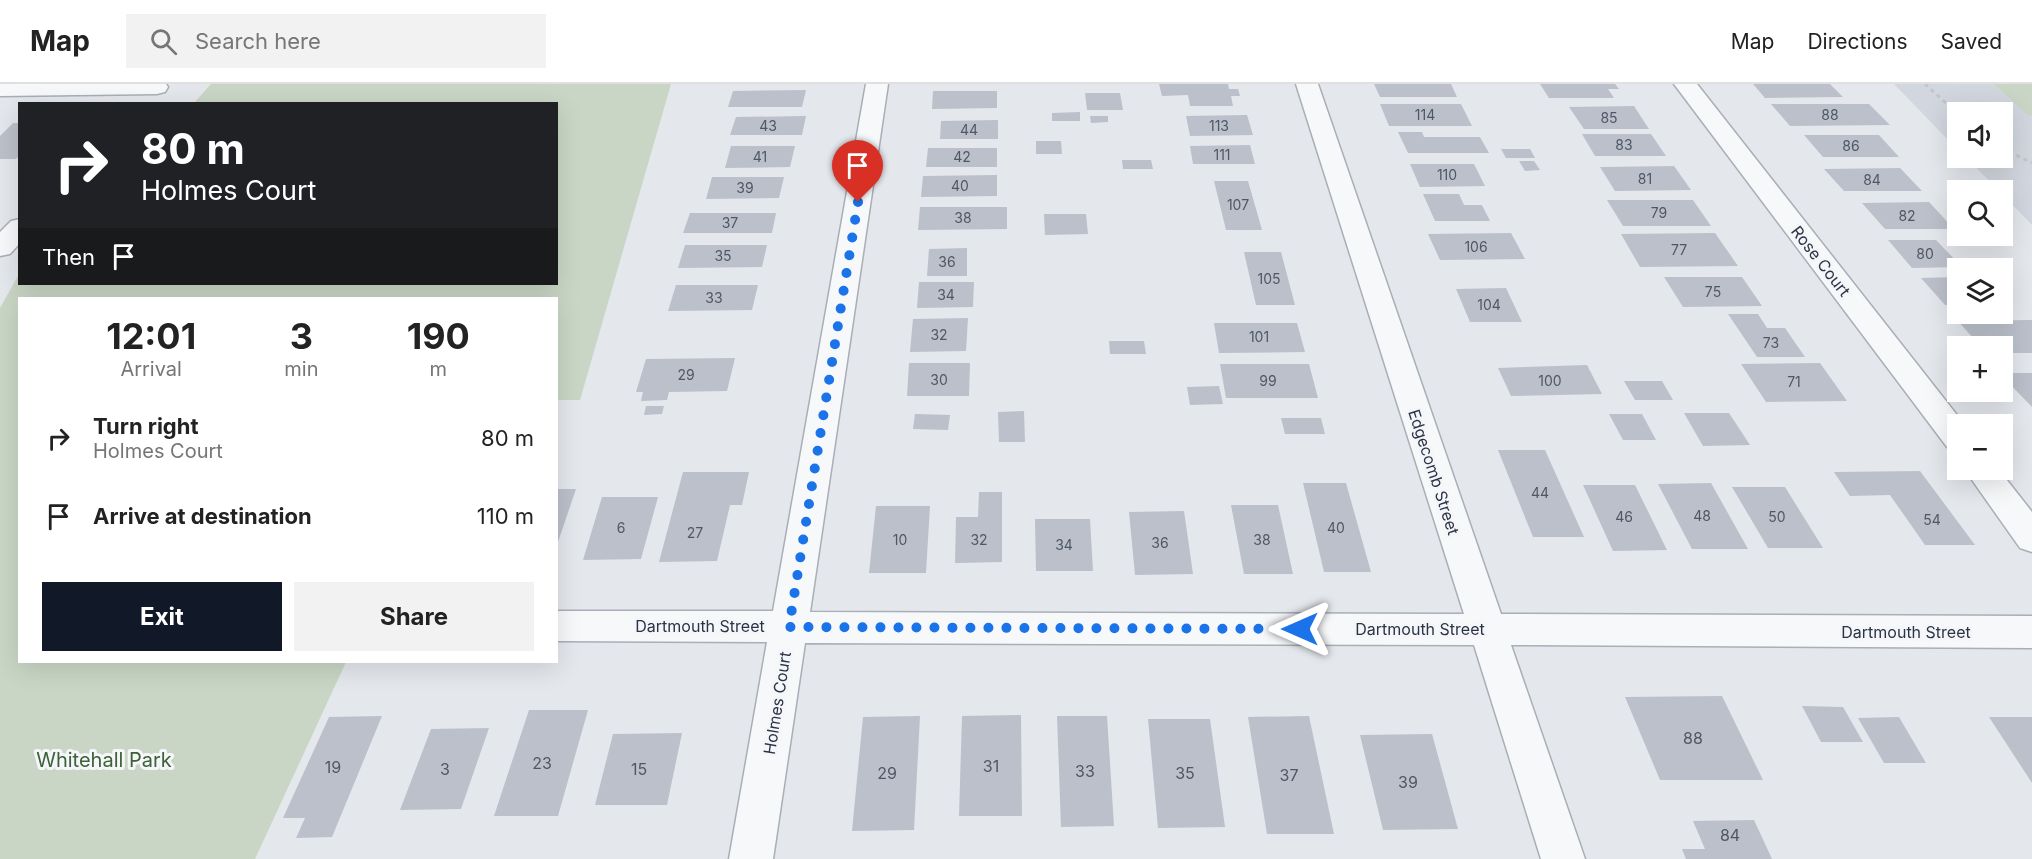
<!DOCTYPE html>
<meta charset="utf-8">
<style>
:root{--surface:#fff;--page:#f2f2f2;--text:#222;--muted:#767676;--line:#e0e0e0;--accent:#111827}
body{margin:0;font-family:Inter,sans-serif;background:var(--page);color:var(--text);height:100vh;display:flex;flex-direction:column;font-size:22px;white-space:nowrap}
*{box-sizing:border-box;margin:0}
p{font-size:20px;color:var(--muted)}
.icon{flex:none;width:33px;height:33px;fill:none;stroke:currentColor;stroke-width:2;stroke-linecap:round;stroke-linejoin:round}
.map{position:relative;flex:1;overflow:hidden}
.sheet{position:absolute;left:18px;top:213px;width:540px;height:366px;display:flex;flex-direction:column;background:var(--surface);border-radius:0px;box-shadow:0 6px 24px #0002}
.sheet>*{flex:none}
.banner{position:absolute;left:18px;top:18px;width:540px;height:183px;border-radius:0px;box-shadow:0 6px 24px #0002;background:#202124;color:#fff;overflow:hidden}
.tools{position:absolute;left:1947px;top:18px;display:grid;gap:12px}
.tools a{display:grid;place-items:center;width:66px;height:66px;border-radius:0px;background:var(--surface);box-shadow:0 6px 24px #0002;font-size:30px}
.pin{position:absolute;display:grid;place-items:center;width:51px;height:51px;color:#fff;margin:-62px -26px;border-radius:50% 50% 50% 0;rotate:-45deg;box-shadow:0 0 6px #0007}
.pin .icon{rotate:45deg}
.me{position:absolute;width:66px;margin:-33px;rotate:270deg;stroke-linejoin:round;filter:drop-shadow(0 0 4px #0008)}
.turn{display:flex;align-items:center;gap:21px;height:126px;padding:0 24px;font-size:27px}
.turn .icon{width:78px;height:78px;stroke-width:2.5}
.turn b{display:block;font-size:42px;line-height:51px}
.then{display:flex;align-items:center;height:57px;padding:0 24px;background:#0003;gap:12px;font-size:22px}
.eta{display:flex;justify-content:space-evenly;align-items:center;height:102px;text-align:center}
.eta b{font-size:36px;font-weight:700;line-height:42px}
.primary-button{display:flex;gap:12px;margin-top:auto;padding:12px 24px}
.primary-button a{flex:1;height:69px;border-radius:0px;background:var(--accent);color:#fff;font-size:24px;font-weight:700;line-height:69px;text-align:center}
.primary-button a+a{background:var(--page);color:var(--text)}
ul{padding:0;list-style:none}
li{display:flex;align-items:center;gap:18px;height:78px;padding:0 24px}
li div{flex:1}
li b{display:block;font-size:22px}
li em{font-style:normal}
header{display:flex;align-items:center;gap:36px;box-sizing:border-box;height:84px;padding:0 30px;background:var(--surface);border-bottom:2px solid var(--line)}
header strong{font-size:28px}
nav{display:flex;gap:33px;margin-inline-start:auto;font-size:21px}
.search{width:420px;height:54px;background:var(--page);display:flex;align-items:center;gap:15px;box-sizing:border-box;padding:0 21px;border-radius:0px;color:var(--muted);font-size:22px}
.map>svg:first-child{display:block}
.built{fill:#d2d6de}
.green{fill:#c9d6c5}
.building{fill:#bbc0ca}
.lines{fill:none;stroke-linecap:round;stroke-linejoin:round}
.street-casing{stroke:#a9aeb7;stroke-width:3}
.path{stroke:#c2c5cb;stroke-width:3;stroke-dasharray:4 4;stroke-linecap:butt}
.street{fill:#f7f8fa;fill-rule:evenodd}
.route{stroke:#1a73e8;stroke-width:10;stroke-dasharray:0 18}
.labels{text-anchor:middle;stroke-width:6;stroke-linejoin:round;paint-order:stroke}
.number-label{font-size:14px;fill:#4f5766}
.street-label{font-size:16px;fill:#2b3445;stroke:#f4f6f9}
.near-number-label{font-size:16px;fill:#4f5766}
.near-park-label{font-size:20px;fill:#3f6138;stroke:#f4f6f9}
</style>
<header>
<strong>Map</strong>
<div class="search"><svg class="icon" aria-label="search" viewBox="0 0 24 24"><circle cx="10" cy="10" r="6"/><path d="M15 15l6 6"/></svg>Search here</div>
<nav><a>Map</a><a>Directions</a><a>Saved</a></nav>
</header>
<div class="map">
<svg width="2032" height="775" viewBox="0 0 2032 775">
<rect width="100%" height="100%" fill="#e4e7ec"/>
<path class="built" d="M1894,0H2032V141L2003,111L2002,106H1999L1966,74H2002V28H1958L1957,65Z"/>
<path class="green" d="M211,0H671L580,316H557L556,214H20V578H346L255,775H0V224L19,190L20,200H556V20L194,19Z
M1994,0H2032V32H2029Z"/>
<path class="building" d="M1159,0H1228L1229,5H1238L1240,12H1231L1233,22H1190L1188,11L1162,12Z
M1374,0H1451L1457,13H1380Z
M1540,0H1615L1619,5H1608L1614,14H1549Z
M1753,0H1830L1843,13L1765,14Z
M806,6L802,23H728L733,7Z
M933,7H997V24L932,25Z
M1085,9H1120L1123,26H1087Z
M1380,20H1461L1472,42H1389Z
M1771,20H1869L1890,41L1790,42Z
M1634,22L1649,45H1584L1569,23Z
M1080,28V37H1052V29Z
M1247,31L1253,51L1190,52L1186,32Z
M806,32L802,51H730L736,33Z
M1090,32H1108V38L1091,39Z
M998,36V55H940L941,37Z
M13,39H20V71L16,75H0V52Z
M1398,48H1422L1424,53H1480L1489,69H1408Z
M1582,50H1651L1666,72H1595Z
M1804,51H1879L1899,73H1823Z
M1036,57H1061L1062,70H1036Z
M1250,61L1255,80H1193L1190,62Z
M731,62H795L790,83L725,84Z
M928,64H997V83H926Z
M1501,65H1530L1535,74H1506Z
M1122,76H1151L1153,85H1123Z
M1519,77H1534L1540,86L1525,87Z
M1410,80H1474L1485,102L1420,103Z
M1674,82L1691,106L1615,107L1600,83Z
M1900,84L1922,107H1844L1824,85Z
M997,91V112L921,113L923,92Z
M712,93H784L779,114L706,115Z
M1214,97H1248L1262,146H1226Z
M1423,110H1459L1464,121H1482L1490,137H1435Z
M1607,116H1693L1711,142H1623Z
M1929,118L1954,145H1885L1862,119Z
M920,123H1007V145L918,146Z
M690,129H776L772,149H683Z
M1044,130H1086L1088,150L1045,151Z
M1511,149L1525,175L1440,176L1428,150Z
M1715,149L1738,182L1640,183L1621,150Z
M1888,156H1936L1962,183L1912,184Z
M685,161H767L762,183L678,184Z
M967,164V192H927L929,165Z
M1244,168H1281L1295,221H1256Z
M1664,193H1742L1762,222L1683,223Z
M1958,193V221H1945L1921,194Z
M919,198H974L973,223L917,224Z
M676,201H758L752,226L668,227Z
M1506,204L1522,238H1470L1456,205Z
M1728,230H1758L1767,244H1785L1805,273H1757Z
M968,234L966,267L910,268L913,235Z
M2032,236V269H2002V262H1980L1958,237Z
M1214,239H1297L1305,268L1219,269Z
M1109,257H1144L1146,270H1110Z
M735,274L727,307L669,308L667,316L641,317L643,308H636L646,275Z
M909,279H970L969,312H907Z
M1820,279L1847,317L1766,318L1741,280Z
M1220,280H1309L1318,314H1226Z
M1587,281L1602,310L1511,312L1498,284Z
M2002,289H2032V323L2002,292Z
M1624,297H1662L1673,316H1635Z
M1219,302L1223,320L1190,321L1187,303Z
M646,322H664L662,330L644,331Z
M1024,327L1025,358H999L998,328Z
M1684,329H1729L1750,361L1703,362Z
M915,330L950,331L948,346L913,345Z
M1609,330H1642L1656,356H1623Z
M1281,334H1321L1325,350H1285Z
M1498,366H1545L1584,453H1533Z
M1920,387L1975,461H1925L1890,411L1850,412L1834,388Z
M683,388H749L742,421H730L717,477L659,478Z
M1303,399H1346L1371,488H1324Z
M1711,399L1748,465H1692L1658,400Z
M1583,401H1635L1667,466L1613,467Z
M1732,403H1785L1823,464H1768Z
M556,405H576L557,461H556Z
M979,408H1002V478L955,479L956,433H978Z
M602,413H658L641,475L583,476Z
M1231,421H1278L1293,490H1244Z
M876,422H930L926,489H869Z
M1184,427L1193,490L1135,491L1129,428Z
M1035,435H1090L1093,487H1036Z
M1722,612L1763,696H1660L1625,613Z
M1802,622L1843,623L1863,658H1821Z
M529,626H588L558,732H494Z
M1021,631L1022,732H959L962,632Z
M382,632L332,753L296,754L305,734H283L329,633Z
M920,632L914,746L852,747L863,633Z
M1057,632H1107L1114,742L1061,743Z
M1309,632L1334,750H1267L1248,633Z
M1899,633L1926,679H1884L1858,634Z
M1989,633H2032V699Z
M1148,635H1210L1225,743L1158,744Z
M489,644L461,725L400,726L431,645Z
M682,649L667,721H595L613,650Z
M1432,650L1458,745L1383,746L1360,651Z
M1754,736L1772,775H1686L1682,765H1705L1693,737Z"/>
<g class="lines">
<defs>
<path id="street" d="M0,0H166L168,3L165,8L157,10L0,12Z
M866,0H888L810,528L1464,530L1296,0H1318L1501,530L2032,532V564L1511,561L1585,775H1541L1474,561L805,559L773,775H729L767,558L556,557V527H773Z
M1674,0H1697L1964,340H1958V366L1947,363Z
M20,135V159L10,170L0,172V148L11,137Z
M1965,386H1999L2032,428V468L2020,464Z"/>
</defs>
<use href="#street" class="street-casing"/>
<path class="path" d="M1925,0L1958,30
M2002,64L2032,79"/>
<use href="#street" class="street"/>
</g>
<g class="lines">
<path class="route" d="M858,118L789,543L1300,545"/>
</g>
<g class="labels">
<g class="number-label">
<text x="1425" y="36">114</text>
<text x="1830" y="36">88</text>
<text x="1609" y="39">85</text>
<text x="768" y="47">43</text>
<text x="1219" y="47">113</text>
<text x="969" y="51">44</text>
<text x="1624" y="66">83</text>
<text x="1851" y="67">86</text>
<text x="1222" y="76">111</text>
<text x="760" y="78">41</text>
<text x="962" y="78">42</text>
<text x="1447" y="96">110</text>
<text x="1645" y="100">81</text>
<text x="1872" y="101">84</text>
<text x="960" y="107">40</text>
<text x="745" y="109">39</text>
<text x="1238" y="126">107</text>
<text x="1659" y="134">79</text>
<text x="1907" y="137">82</text>
<text x="963" y="139">38</text>
<text x="730" y="144">37</text>
<text x="1476" y="168">106</text>
<text x="1679" y="171">77</text>
<text x="1925" y="175">80</text>
<text x="723" y="177">35</text>
<text x="947" y="183">36</text>
<text x="1269" y="200">105</text>
<text x="1713" y="213">75</text>
<text x="946" y="216">34</text>
<text x="714" y="219">33</text>
<text x="1489" y="226">104</text>
<text x="939" y="256">32</text>
<text x="1259" y="258">101</text>
<text x="1771" y="264">73</text>
<text x="686" y="296">29</text>
<text x="939" y="301">30</text>
<text x="1268" y="302">99</text>
<text x="1550" y="302">100</text>
<text x="1794" y="303">71</text>
<text x="1540" y="414">44</text>
<text x="1702" y="437">48</text>
<text x="1624" y="438">46</text>
<text x="1777" y="438">50</text>
<text x="1932" y="441">54</text>
<text x="621" y="449">6</text>
<text x="1336" y="449">40</text>
<text x="695" y="454">27</text>
<text x="900" y="461">10</text>
<text x="979" y="461">32</text>
<text x="1262" y="461">38</text>
<text x="1160" y="464">36</text>
<text x="1064" y="466">34</text>
</g>
<g class="street-label">
<text transform="translate(1821 177) rotate(52)" y="6">Rose Court</text>
<text transform="translate(1434 388) rotate(72)" y="6">Edgecomb Street</text>
<text x="700" y="548">Dartmouth Street</text>
<text x="1420" y="551">Dartmouth Street</text>
<text x="1906" y="554">Dartmouth Street</text>
<text transform="translate(777 619) rotate(-81)" y="6">Holmes Court</text>
</g>
<g class="near-number-label">
<text x="1693" y="660">88</text>
<text x="542" y="685">23</text>
<text x="991" y="688">31</text>
<text x="333" y="689">19</text>
<text x="445" y="691">3</text>
<text x="639" y="691">15</text>
<text x="1085" y="693">33</text>
<text x="887" y="695">29</text>
<text x="1185" y="695">35</text>
<text x="1289" y="697">37</text>
<text x="1408" y="704">39</text>
<text x="1730" y="757">84</text>
</g>
<g class="near-park-label">
<text x="104" y="683">Whitehall Park</text>
</g>
</g>
</svg>
<div class="tools">
<a><svg class="icon" aria-label="sound" viewBox="0 0 24 24"><path d="M4 9h4l5-4v14l-5-4H4zM17 9q2 3 0 6"/></svg></a>
<a><svg class="icon" aria-label="search" viewBox="0 0 24 24"><circle cx="10" cy="10" r="6"/><path d="M15 15l6 6"/></svg></a>
<a><svg class="icon" aria-label="layers" viewBox="0 0 24 24"><path d="M12 4l9 5-9 5-9-5zM3 14l9 5 9-5"/></svg></a>
<a>+</a>
<a>−</a>
</div>
<div class="pin" style="left:858px;top:118px;background:#d93025"><svg class="icon" aria-label="arrive" viewBox="0 0 24 24"><path d="M6 21V4h12l-3 4 3 4H6"/></svg></div>
<svg class="me" style="left:1300px;top:545px" viewBox="-20 -20 40 40"><path d="M0-17L14 15 0 8-14 15z" fill="#1a73e8" stroke="#fff" stroke-width="4"/></svg>
<div class="banner">
<div class="turn"><svg class="icon" aria-label="right" viewBox="0 0 24 24"><path d="M7 20v-9h11M14 6l5 5-5 5"/></svg><div><b>80 m</b>Holmes Court</div></div>
<div class="then">Then<svg class="icon" aria-label="arrive" viewBox="0 0 24 24"><path d="M6 21V4h12l-3 4 3 4H6"/></svg></div>
</div>
<section class="sheet">
<div class="eta">
<div><b>12:01</b><p>Arrival</p></div>
<div><b>3</b><p>min</p></div>
<div><b>190</b><p>m</p></div>
</div>
<ul>
<li><svg class="icon" aria-label="right" viewBox="0 0 24 24"><path d="M7 20v-9h11M14 6l5 5-5 5"/></svg><div><b>Turn right</b><p>Holmes Court</p></div><em>80 m</em></li>
<li><svg class="icon" aria-label="arrive" viewBox="0 0 24 24"><path d="M6 21V4h12l-3 4 3 4H6"/></svg><div><b>Arrive at destination</b></div><em>110 m</em></li>
</ul>
<div class="primary-button"><a>Exit</a><a>Share</a></div>
</section>
</div>
